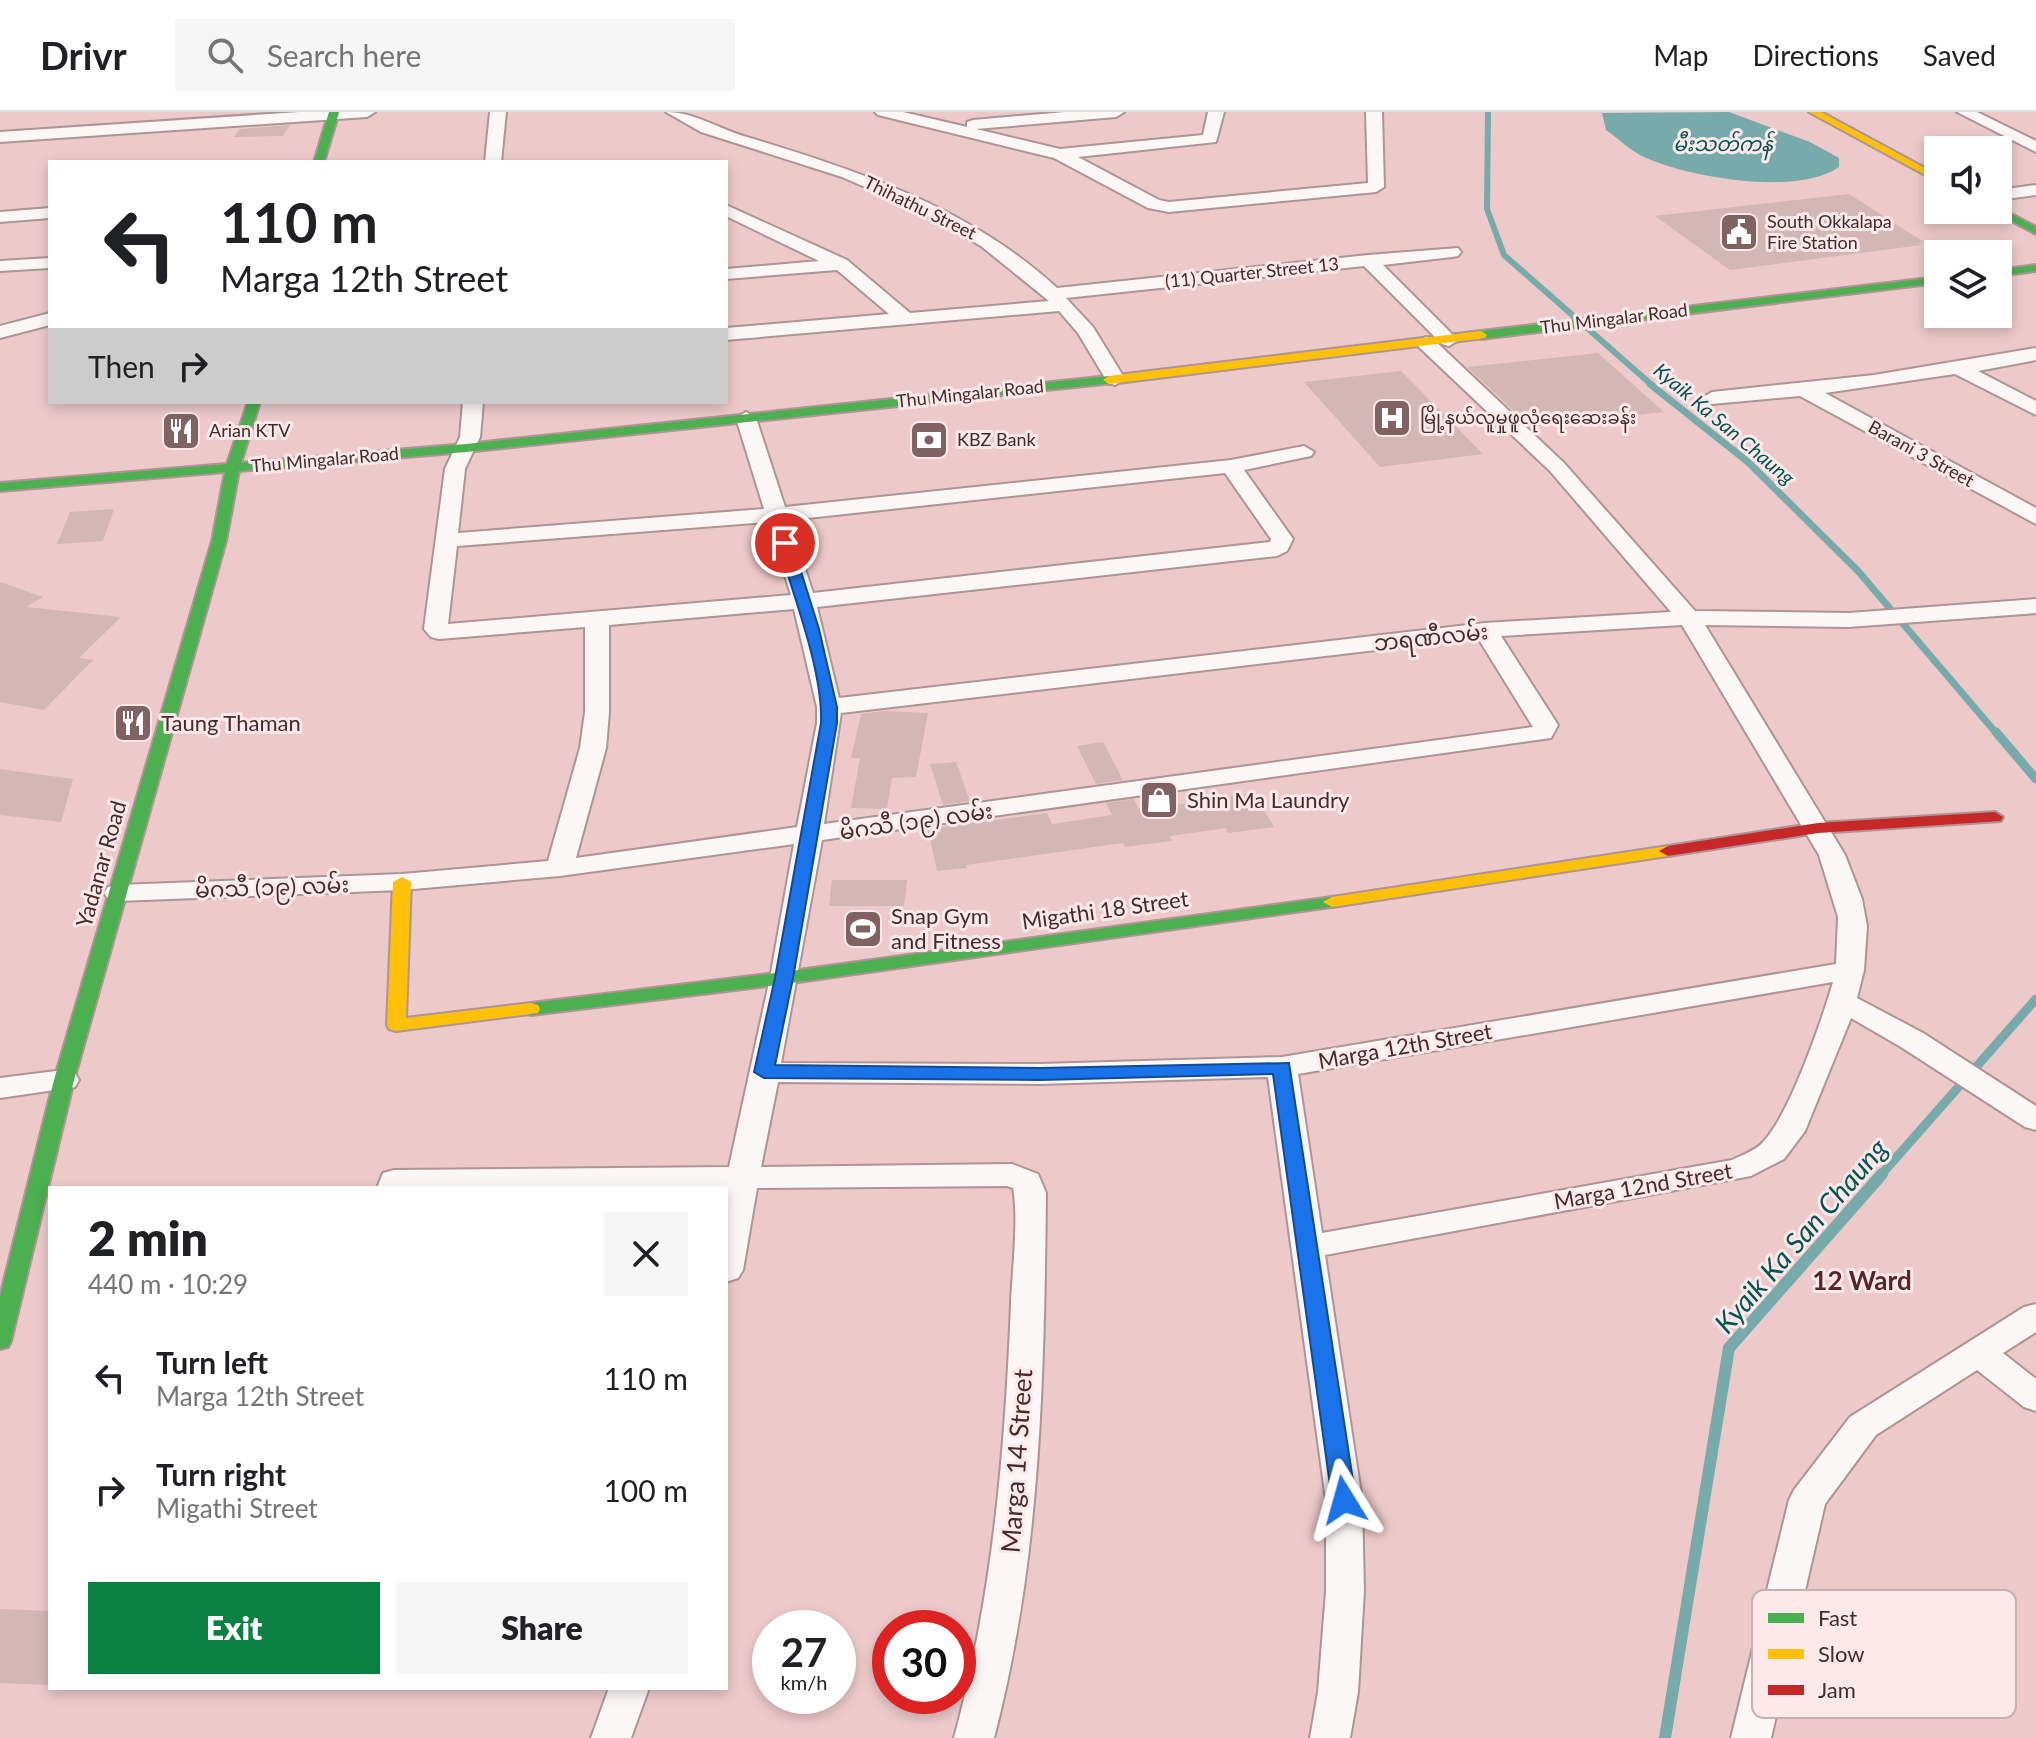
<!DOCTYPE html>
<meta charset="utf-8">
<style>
:root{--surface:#fff;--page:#f6f6f6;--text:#202124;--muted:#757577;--line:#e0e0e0;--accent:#0b8043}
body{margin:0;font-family:Lato,"Noto Sans Myanmar",sans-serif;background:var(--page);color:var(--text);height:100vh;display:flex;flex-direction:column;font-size:30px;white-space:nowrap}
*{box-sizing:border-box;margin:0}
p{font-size:26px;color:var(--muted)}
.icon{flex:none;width:44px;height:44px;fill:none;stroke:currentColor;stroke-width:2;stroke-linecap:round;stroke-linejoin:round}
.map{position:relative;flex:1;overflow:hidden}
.panel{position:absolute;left:48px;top:1074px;width:680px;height:504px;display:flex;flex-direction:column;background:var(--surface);border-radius:0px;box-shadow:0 4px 12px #0003}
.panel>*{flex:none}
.guide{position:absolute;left:48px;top:48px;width:680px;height:244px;border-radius:0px;box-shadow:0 4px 12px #0003;background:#fff;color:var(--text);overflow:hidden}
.tools{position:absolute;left:1924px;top:24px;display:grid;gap:16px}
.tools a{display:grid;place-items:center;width:88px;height:88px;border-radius:0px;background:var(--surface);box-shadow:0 4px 12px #0003;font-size:40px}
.speed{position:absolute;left:752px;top:1498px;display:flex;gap:16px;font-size:40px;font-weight:700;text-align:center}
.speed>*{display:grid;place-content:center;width:104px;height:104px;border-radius:50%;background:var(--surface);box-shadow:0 4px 12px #0003;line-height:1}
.speed small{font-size:20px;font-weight:400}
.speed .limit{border:12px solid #d22;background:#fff;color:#111}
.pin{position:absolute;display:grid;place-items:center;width:68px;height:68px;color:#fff;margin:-34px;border:4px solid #fff;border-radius:50%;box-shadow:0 2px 8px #0007}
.me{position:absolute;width:88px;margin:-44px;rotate:352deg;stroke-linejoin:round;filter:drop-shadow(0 0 6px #0008)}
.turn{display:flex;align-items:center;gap:28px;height:168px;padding:0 40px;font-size:36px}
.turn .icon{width:104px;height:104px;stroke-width:2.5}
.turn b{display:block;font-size:56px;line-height:68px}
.then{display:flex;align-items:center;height:76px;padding:0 40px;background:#0003;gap:16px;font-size:30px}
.round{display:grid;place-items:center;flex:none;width:84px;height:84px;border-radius:0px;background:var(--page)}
.head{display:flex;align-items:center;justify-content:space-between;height:136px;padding:0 40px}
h1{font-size:48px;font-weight:800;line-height:60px}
.button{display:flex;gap:16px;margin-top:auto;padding:16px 40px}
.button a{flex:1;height:92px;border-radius:0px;background:var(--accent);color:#fff;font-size:32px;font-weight:800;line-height:92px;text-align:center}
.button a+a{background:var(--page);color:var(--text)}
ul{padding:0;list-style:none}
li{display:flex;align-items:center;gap:24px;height:112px;padding:0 40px}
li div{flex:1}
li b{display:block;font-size:30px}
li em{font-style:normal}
header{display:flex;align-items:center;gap:48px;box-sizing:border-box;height:112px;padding:0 40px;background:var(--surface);border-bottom:2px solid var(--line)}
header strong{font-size:38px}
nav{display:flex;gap:44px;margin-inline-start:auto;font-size:28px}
.search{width:560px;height:72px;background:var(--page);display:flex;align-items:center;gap:20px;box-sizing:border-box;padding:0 28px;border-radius:0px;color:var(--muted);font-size:30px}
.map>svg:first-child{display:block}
.water{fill:#7aa}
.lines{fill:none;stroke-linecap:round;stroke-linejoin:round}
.stream-far3{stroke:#7aa;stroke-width:6}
.stream-far2{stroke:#7aa;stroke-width:7}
.stream-far1{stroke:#7aa;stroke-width:9}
.stream{stroke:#7aa;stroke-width:12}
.building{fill:#d3b7b4}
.street-casing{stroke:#ae9495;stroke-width:4}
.fast-casing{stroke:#ae9495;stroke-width:4}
.slow-casing{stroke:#ae9495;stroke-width:4}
.jam-casing{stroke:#ae9495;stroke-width:4}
.street{fill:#fcf7f7;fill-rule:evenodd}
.fast{fill:#4caf50;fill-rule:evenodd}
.slow{fill:#ffc107;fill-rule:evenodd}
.jam{fill:#c62828;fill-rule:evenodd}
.route{fill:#1a73e8;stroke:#114b97;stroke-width:2}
.labels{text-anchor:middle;stroke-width:6;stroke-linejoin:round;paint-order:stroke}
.far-street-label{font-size:18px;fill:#452b2c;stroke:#fde9e9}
.far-poi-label{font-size:18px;fill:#452b2c;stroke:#fde9e9;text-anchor:start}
.far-water-label{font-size:20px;font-style:italic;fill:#015354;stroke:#fde9e9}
.street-label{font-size:22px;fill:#452b2c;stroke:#fde9e9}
.poi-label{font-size:22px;fill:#452b2c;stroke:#fde9e9;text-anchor:start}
.quarter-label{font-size:26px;font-weight:bold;fill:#582429;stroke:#fde9e9}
.near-street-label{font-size:26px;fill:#452b2c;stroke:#fde9e9}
.near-water-label{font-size:28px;font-style:italic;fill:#015354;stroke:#fde9e9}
.key{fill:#fde9e9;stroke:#c6b0b0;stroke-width:2}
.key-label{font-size:22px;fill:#452b2c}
</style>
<header>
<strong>Drivr</strong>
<div class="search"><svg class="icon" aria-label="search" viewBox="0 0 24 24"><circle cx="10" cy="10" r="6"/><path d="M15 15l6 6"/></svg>Search here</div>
<nav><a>Map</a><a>Directions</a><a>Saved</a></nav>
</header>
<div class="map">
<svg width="2036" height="1626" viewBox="0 0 2036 1626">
<rect width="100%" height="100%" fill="#edc9ca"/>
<path class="water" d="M1729,0L1810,30L1839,46V55C1798,84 1692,66 1646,46C1632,40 1619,27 1606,18L1602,1Z"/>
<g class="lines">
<path class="stream-far3" d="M1488,0L1487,97L1504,143L1653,274"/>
<path class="stream-far2" d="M1650,272L1748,350L1858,459L1997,622"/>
<path class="stream-far1" d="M1996,620L2036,667
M1880,1064L2036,887"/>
<path class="stream" d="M1665,1626L1729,1236L1882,1062"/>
</g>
<path class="building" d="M290,13L283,24L234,25L240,17Z
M1849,82L1924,130L1918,131L1922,133L1730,158L1655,104Z
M1598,241L1664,300L1531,315L1467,255Z
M1401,259L1483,342L1380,355L1304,270Z
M114,397L103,429L57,432L70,400Z
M0,470L43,485L26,495L121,505L79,546L93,548L44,598L0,590Z
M884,599L928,601L916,665L892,666L887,697L851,696L860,646H851L861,602Z
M1103,630L1123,668L1096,672L1077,634Z
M956,650L970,689L943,693L930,652Z
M0,657L73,667L61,710L0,703Z
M1254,681L1274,715L1228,721L1226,716L1170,724L1172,729L1125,735L1123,731L966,753L967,756L937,759L928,717L1047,701L1052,712L1112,703L1106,691L1134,687L1138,696H1156Z
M832,768H907L904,794H829Z
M0,1497L50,1499V1573L0,1571Z"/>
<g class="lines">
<defs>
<path id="street" d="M299,0H375L367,5L0,30V20Z
M490,0H506L501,50H485Z
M666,0C694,0 719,17 747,25C858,59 969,95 1057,176L1368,143L1458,136L1461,140L1458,144L1452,145L1383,153L1458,228L1449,234L1442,232L1364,154L1066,186L1093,215L1125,267L1115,273L1108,271L1078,221L1059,199L726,228V216L889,202L837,158L726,167V157L819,149L726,104V93L847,148L910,201L1049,189L981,134L913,96L842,65L701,20Z
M875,0H903L967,15V10L973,8L1065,0H1124L1116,5L976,17L1060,37L1203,23L1208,0H1224L1216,30L1078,45L1159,88L1169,90L1368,71L1366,0H1382L1384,75L1376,80L1169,100L1148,96L1054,46L878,3Z
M1957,0H1977L2036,29V40Z
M2036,73V83L1998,88V78Z
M50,96V106L0,110V100Z
M50,146V156L0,159V149Z
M50,201V213L0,226V214Z
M1426,225L1433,227L1564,351L1695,499L1849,501L2036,487V501L1849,515L1705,513L1845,743L1862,787L1867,814L1864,858L1857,886L1923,921L2036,994V1018L2025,1015L1901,935L1851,906L1805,1019L1784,1047L1751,1064L1325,1143L1362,1388L1364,1479L1358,1580L1350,1626H1310L1318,1580L1326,1479V1388L1268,965L1040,972L778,970L761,1055L1012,1052L1038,1062L1046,1081C1044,1265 1041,1447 994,1626H954C993,1483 1005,1339 1011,1192C1012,1160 1019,1106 1013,1076L1007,1074L757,1076L743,1158L738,1166L726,1170V1076H377L383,1061L394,1058L729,1055L770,866L794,732L560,764L402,778L118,789L108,787L104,781L108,775L118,773L402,762L548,749L580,636L585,600V515L439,527L431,525L424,517L445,357L460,325L463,290H483L480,325L465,357L458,421L764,397L736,306L746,300L756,306L785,395L1231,348L1304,334L1314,340L1311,344L1244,358L1293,427L1287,439L1277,444L817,495L839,586L1485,511L1671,500L1550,359L1419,235L1416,231ZM1225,361L1271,427L1270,430L813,481L789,408ZM768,410L791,483L448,512L457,434ZM794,497L817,595V611L797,715L576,746L606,636L609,600V513ZM1682,513L1819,743L1838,805L1836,852L1282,945L1040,952L781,951L822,728L1551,626L1558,613L1501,524ZM1478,526L1533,615L824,712L841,601ZM1833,870C1822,908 1790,1001 1764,1029C1757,1038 1742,1043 1732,1048L1322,1121L1298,962Z
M2036,236V248L1978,259L2036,289V303L1955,262L1825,281L2036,396V412L1800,284L1712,292L1702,286L1712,280L1874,263Z
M64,958L75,961L79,968L75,975L0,986V966Z
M2036,1192V1220L2003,1241L2036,1267V1299L2024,1295L1977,1258L1876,1323L1825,1392L1771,1626H1731L1789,1388L1794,1378L1850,1305L2024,1195Z
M609,1576H649L631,1626H591Z"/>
<path id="fast" d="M329,0H339L324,50H314Z
M1998,95L2036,115V122L1991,98H1998Z
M2036,153V159L1998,164V158Z
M1938,165V171L1481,227L1475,223L1481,219Z
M1109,264L1115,268L1113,271L466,340L239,359L226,429L74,968L11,1229L8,1235L0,1237V1185L54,968L212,429L225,360L0,379V371L227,352L248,290H260L241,351L466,332Z
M1332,785L1338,786L1341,790L1338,794L784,872L531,903L522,897L531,891L784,860Z"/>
<path id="slow" d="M1809,0H1821L1938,63V70Z
M1481,219L1487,223L1485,226L1109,272L1103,268L1109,264Z
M1668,734L1677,739L1674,743L1332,795L1323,790L1332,785Z
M402,765L411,770L406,906L531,891L538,893L540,897L538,901L396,919L389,917L387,913L393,770Z"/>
<path id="jam" d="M1995,700L2003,705L2001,709L1818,721L1668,744L1659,739L1668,734L1818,711Z"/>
</defs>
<use href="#street" class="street-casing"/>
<use href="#fast" class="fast-casing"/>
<use href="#slow" class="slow-casing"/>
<use href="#jam" class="jam-casing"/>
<use href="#street" class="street"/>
<use href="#fast" class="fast"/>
<use href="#slow" class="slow"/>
<use href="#jam" class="jam"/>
</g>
<path class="route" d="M785,427L792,431L819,517L837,595V611L793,866L775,953L1040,956L1289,951L1356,1388L1353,1394L1344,1397L1336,1394L1332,1388L1273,962L1040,968L764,966L754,960L775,866L821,611C823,558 793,483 778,431Z"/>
<defs>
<symbol id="civic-square" viewBox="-11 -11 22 22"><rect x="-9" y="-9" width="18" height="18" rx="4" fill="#806263" stroke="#fde9e9"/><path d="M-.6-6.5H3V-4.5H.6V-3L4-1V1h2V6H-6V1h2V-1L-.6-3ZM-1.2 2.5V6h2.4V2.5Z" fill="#fff"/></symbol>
<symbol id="hospital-square" viewBox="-11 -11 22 22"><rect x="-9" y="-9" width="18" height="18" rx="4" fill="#806263" stroke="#fde9e9"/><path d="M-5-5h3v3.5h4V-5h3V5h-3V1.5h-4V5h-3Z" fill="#fff"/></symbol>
<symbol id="restaurant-square" viewBox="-11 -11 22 22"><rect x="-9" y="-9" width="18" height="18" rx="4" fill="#806263" stroke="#fde9e9"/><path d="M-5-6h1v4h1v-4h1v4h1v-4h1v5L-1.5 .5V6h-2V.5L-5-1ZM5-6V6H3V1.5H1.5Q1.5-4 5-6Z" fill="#fff"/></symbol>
<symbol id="bank-square" viewBox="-11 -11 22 22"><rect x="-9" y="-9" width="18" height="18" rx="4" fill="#806263" stroke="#fde9e9"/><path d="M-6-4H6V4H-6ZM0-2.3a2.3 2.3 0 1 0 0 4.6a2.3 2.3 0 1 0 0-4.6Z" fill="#fff"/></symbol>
<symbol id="shop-square" viewBox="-11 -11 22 22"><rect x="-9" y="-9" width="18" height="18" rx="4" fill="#806263" stroke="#fde9e9"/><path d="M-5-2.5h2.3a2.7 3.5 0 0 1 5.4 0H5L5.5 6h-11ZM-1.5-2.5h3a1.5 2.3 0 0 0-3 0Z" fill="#fff"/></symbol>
<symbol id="stadium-square" viewBox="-11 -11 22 22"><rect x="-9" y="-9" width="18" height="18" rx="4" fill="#806263" stroke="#fde9e9"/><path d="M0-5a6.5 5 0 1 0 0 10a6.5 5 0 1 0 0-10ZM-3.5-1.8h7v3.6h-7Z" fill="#fff"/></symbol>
</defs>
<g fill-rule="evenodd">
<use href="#civic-square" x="1717" y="98" width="44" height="44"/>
<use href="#hospital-square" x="1370" y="284" width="44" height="44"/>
<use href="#restaurant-square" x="159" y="297" width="44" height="44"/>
<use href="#bank-square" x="907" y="306" width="44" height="44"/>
<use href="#restaurant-square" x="111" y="589" width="44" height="44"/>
<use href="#shop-square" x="1137" y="666" width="44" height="44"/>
<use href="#stadium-square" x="841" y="795" width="44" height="44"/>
</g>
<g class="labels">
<g class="far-street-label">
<text transform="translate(920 96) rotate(26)" y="6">Thihathu Street</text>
<text transform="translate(1252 161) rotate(-6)" y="6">(11) Quarter Street 13</text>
<text transform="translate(1614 207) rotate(-7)" y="6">Thu Mingalar Road</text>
<text transform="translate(970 282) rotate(-6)" y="6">Thu Mingalar Road</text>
<text transform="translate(1921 342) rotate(29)" y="6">Barani 3 Street</text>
<text transform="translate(325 348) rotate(-5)" y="6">Thu Mingalar Road</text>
</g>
<g class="far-poi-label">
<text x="1767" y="116">South Okkalapa<tspan x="1767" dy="21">Fire Station</tspan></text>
<text x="1420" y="312">မြို့နယ်လူမှုဖူလုံရေးဆေးခန်း</text>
<text x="209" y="325">Arian KTV</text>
<text x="957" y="334">KBZ Bank</text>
</g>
<g class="far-water-label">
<text x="1723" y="39">မီးသတ်ကန်</text>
<text transform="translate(1724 312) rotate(40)" y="7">Kyaik Ka San Chaung</text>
</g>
<g class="street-label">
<text transform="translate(1431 525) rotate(-6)" y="8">ဘရဏီလမ်း</text>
<text transform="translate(916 709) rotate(-8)" y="8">မိဂသီ (၁၉) လမ်း</text>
<text transform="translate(101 752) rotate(-74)" y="8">Yadanar Road</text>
<text transform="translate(272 775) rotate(-2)" y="8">မိဂသီ (၁၉) လမ်း</text>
<text transform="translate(1105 798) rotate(-8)" y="8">Migathi 18 Street</text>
<text transform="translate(1405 934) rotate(-10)" y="8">Marga 12th Street</text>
<text transform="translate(1643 1074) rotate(-10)" y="8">Marga 12nd Street</text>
</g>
<g class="poi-label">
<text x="161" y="619">Taung Thaman</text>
<text x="1187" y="696">Shin Ma Laundry</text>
<text x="891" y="812">Snap Gym<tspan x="891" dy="25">and Fitness</tspan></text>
</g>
<g class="quarter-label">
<text x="1862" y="1178">12 Ward</text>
</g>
<g class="near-street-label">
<text transform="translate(1017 1349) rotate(-86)" y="9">Marga 14 Street</text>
</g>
<g class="near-water-label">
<text transform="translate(1801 1124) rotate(-49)" y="10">Kyaik Ka San Chaung</text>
</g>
</g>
<rect x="1752" y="1478" width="264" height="128" rx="12" class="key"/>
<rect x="1768" y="1501" width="36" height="10" fill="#4caf50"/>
<rect x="1768" y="1537" width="36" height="10" fill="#ffc107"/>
<rect x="1768" y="1573" width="36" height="10" fill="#c62828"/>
<g class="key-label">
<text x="1818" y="1514">Fast</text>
<text x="1818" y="1550">Slow</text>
<text x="1818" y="1586">Jam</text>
</g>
</svg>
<div class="tools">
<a><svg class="icon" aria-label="sound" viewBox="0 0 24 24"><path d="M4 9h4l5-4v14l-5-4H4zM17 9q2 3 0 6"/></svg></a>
<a><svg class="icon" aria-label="layers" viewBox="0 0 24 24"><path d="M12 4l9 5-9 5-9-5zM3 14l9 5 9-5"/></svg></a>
</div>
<div class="speed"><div>27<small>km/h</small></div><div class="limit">30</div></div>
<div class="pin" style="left:785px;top:431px;background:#d93025"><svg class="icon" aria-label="arrive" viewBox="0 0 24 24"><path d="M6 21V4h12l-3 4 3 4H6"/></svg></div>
<svg class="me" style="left:1344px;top:1388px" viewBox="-20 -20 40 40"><path d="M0-17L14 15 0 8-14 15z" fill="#1a73e8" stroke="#fff" stroke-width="4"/></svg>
<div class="guide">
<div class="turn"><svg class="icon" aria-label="left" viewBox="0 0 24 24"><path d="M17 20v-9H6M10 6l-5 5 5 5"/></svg><div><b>110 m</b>Marga 12th Street</div></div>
<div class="then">Then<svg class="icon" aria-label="right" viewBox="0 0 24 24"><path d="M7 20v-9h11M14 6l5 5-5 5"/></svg></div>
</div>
<section class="panel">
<div class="head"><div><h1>2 min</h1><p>440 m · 10:29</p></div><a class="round"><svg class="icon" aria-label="close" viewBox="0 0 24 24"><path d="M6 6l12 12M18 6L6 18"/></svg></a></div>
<ul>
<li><svg class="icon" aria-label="left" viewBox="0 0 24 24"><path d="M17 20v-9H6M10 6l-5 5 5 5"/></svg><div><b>Turn left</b><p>Marga 12th Street</p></div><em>110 m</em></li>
<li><svg class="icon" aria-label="right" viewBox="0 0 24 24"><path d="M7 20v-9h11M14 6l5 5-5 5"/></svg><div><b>Turn right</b><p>Migathi Street</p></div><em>100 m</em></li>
</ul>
<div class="button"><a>Exit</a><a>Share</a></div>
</section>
</div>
